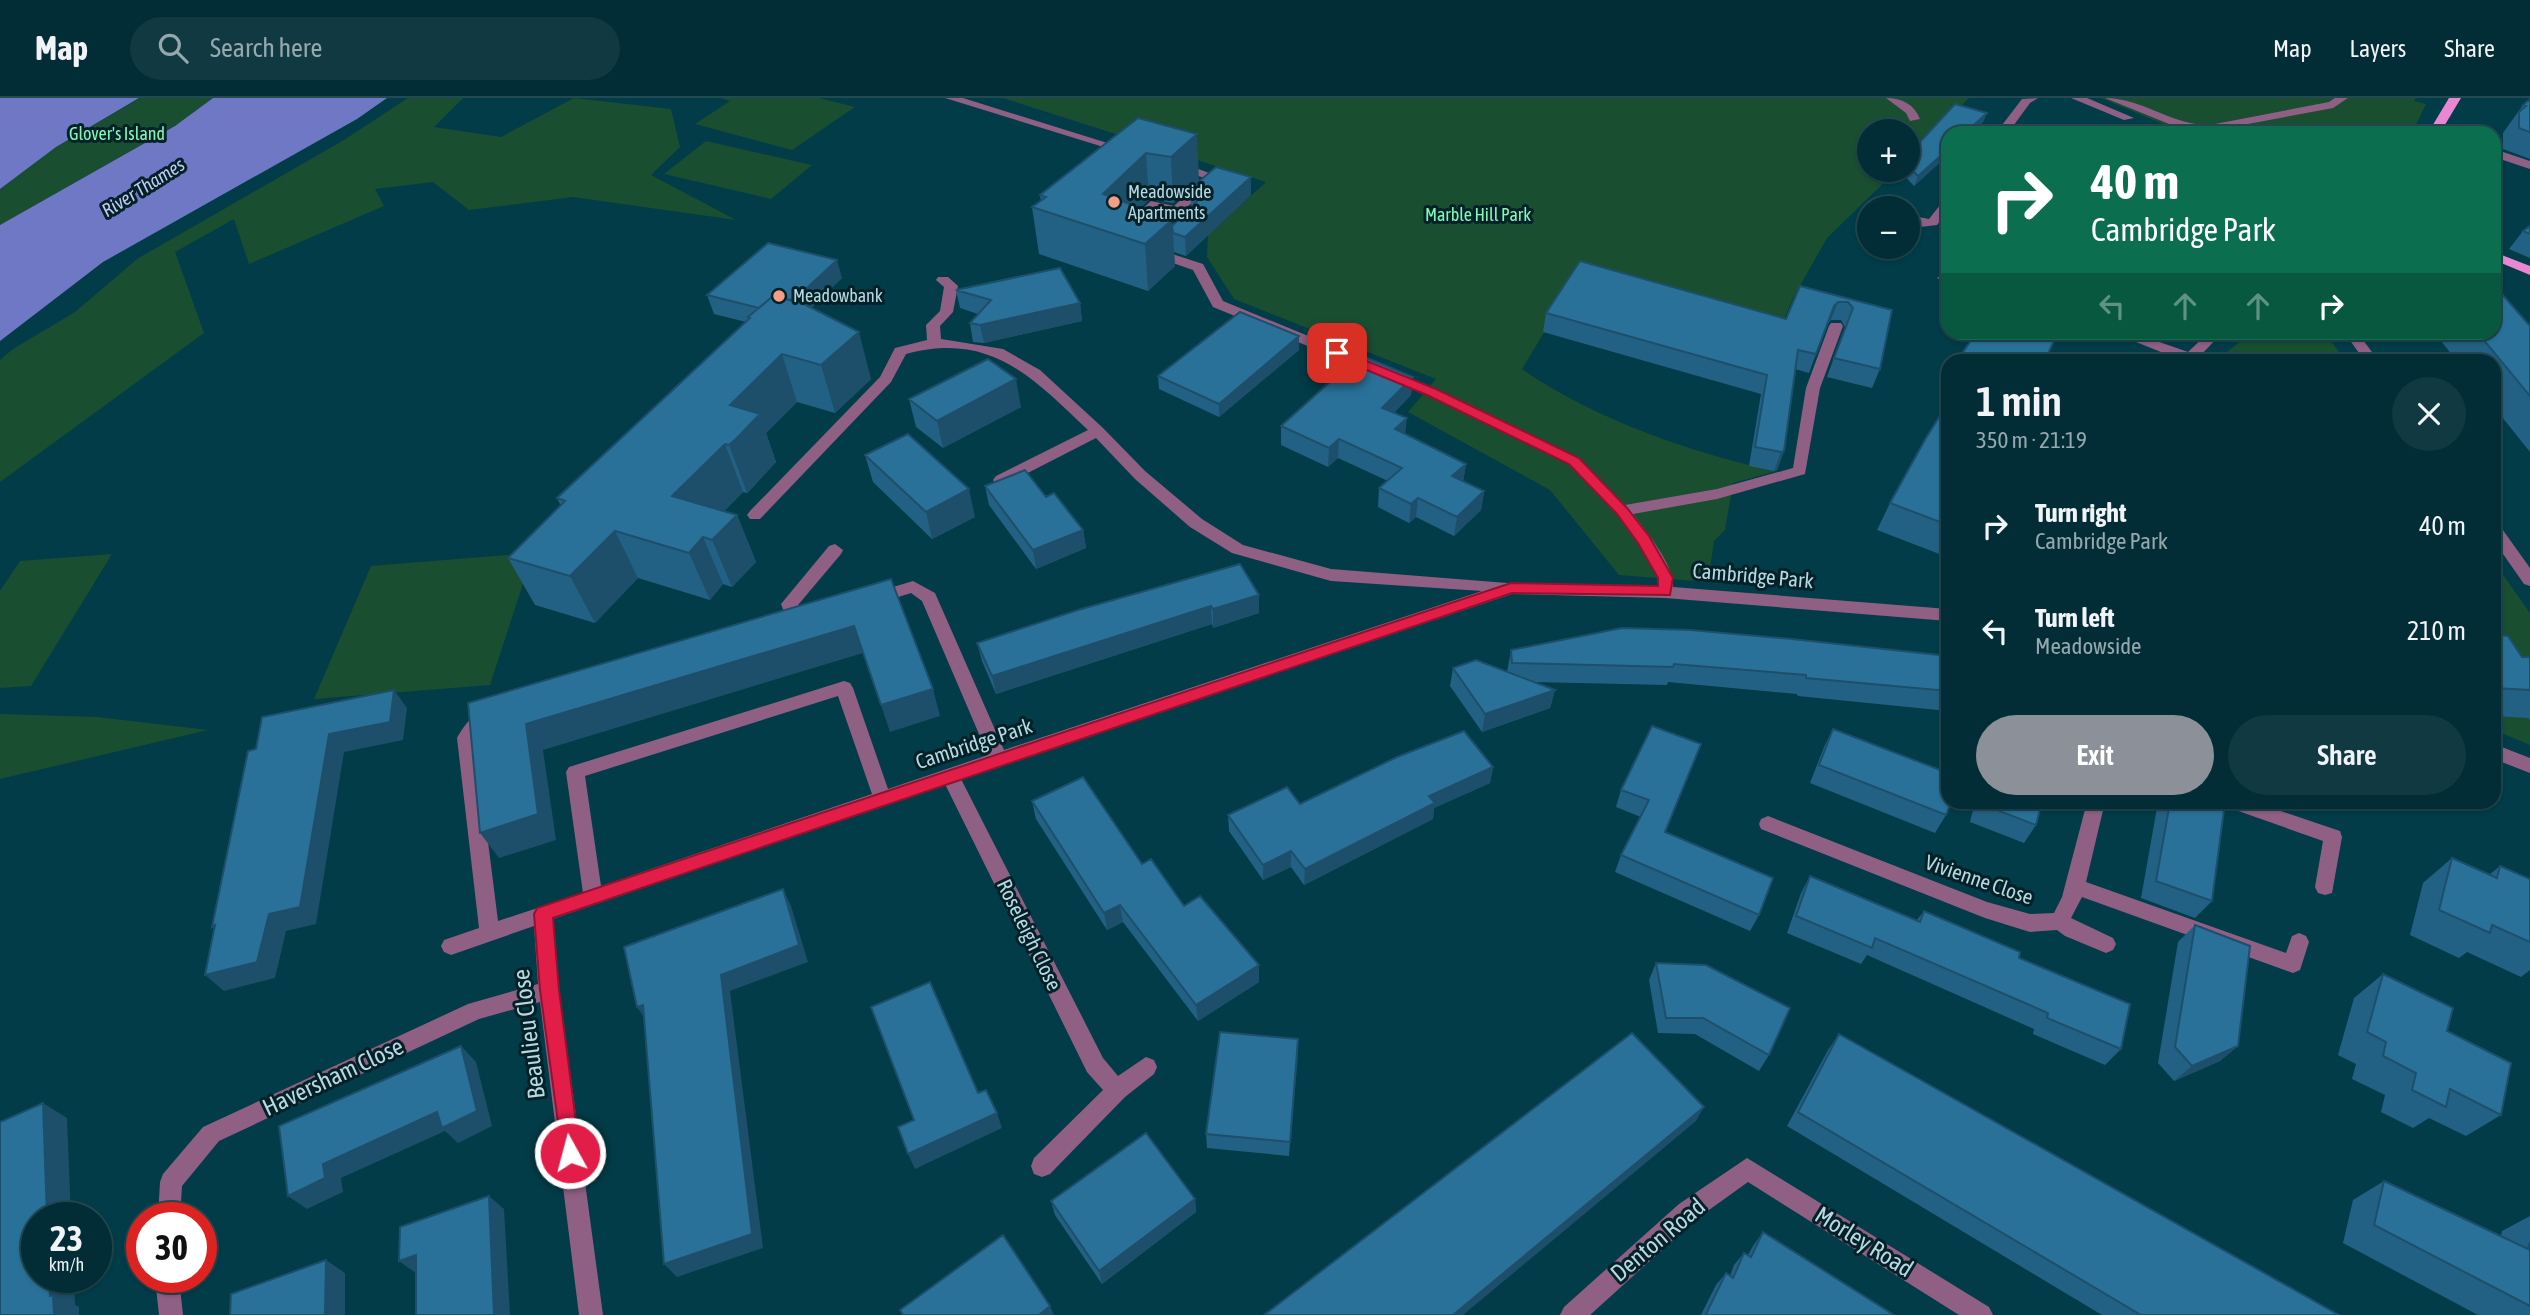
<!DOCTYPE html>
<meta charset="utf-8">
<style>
:root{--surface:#022d36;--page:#103942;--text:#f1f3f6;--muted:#96a8ad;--line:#234951;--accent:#8c9099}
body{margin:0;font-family:"Asap Condensed",sans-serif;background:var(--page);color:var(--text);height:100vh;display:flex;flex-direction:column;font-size:26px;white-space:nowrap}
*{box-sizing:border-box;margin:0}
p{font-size:23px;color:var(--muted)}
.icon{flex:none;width:38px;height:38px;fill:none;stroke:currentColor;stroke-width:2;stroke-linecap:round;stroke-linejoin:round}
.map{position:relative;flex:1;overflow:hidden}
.details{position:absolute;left:1941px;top:256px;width:560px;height:455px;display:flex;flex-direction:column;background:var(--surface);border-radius:21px;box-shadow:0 2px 5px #0004,0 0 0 2px var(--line)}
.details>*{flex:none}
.top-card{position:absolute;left:1941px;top:28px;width:560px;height:214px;border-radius:21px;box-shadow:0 2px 5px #0004,0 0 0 2px var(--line);background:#0b6e4f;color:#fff;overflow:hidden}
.buttons{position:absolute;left:1857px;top:21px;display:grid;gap:14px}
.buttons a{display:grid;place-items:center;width:63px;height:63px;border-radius:50%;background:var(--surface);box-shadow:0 2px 5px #0004,0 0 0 2px var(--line);font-size:35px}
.speed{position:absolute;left:21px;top:1104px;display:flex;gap:14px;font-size:35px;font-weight:700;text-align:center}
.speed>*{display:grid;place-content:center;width:91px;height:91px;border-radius:50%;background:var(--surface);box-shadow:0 2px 5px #0004,0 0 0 2px var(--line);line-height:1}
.speed small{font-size:18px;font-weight:400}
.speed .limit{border:10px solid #d22;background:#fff;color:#111}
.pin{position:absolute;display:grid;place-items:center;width:60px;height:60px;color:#fff;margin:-30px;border-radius:14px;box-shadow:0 4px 10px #0006}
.me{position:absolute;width:77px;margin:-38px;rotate:353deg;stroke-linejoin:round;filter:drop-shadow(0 0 5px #0008)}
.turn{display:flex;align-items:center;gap:24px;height:147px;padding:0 35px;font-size:32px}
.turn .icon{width:91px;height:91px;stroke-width:2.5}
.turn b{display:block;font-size:49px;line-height:60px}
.lanes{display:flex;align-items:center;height:66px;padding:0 35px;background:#0003;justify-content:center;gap:35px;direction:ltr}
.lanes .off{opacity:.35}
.round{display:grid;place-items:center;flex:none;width:74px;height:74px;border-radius:37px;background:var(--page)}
.headline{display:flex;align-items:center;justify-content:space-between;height:119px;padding:0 35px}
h1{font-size:42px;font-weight:600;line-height:52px}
.cta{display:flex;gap:14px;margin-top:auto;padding:14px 35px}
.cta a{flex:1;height:80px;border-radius:42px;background:var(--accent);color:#fff;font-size:28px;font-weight:600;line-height:80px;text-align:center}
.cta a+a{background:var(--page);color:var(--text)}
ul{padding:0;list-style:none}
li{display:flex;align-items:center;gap:21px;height:105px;padding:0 35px}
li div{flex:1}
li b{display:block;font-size:26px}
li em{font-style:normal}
header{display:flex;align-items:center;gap:42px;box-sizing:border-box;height:98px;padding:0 35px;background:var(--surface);border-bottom:2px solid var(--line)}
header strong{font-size:33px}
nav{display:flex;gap:38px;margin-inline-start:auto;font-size:24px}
.search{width:490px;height:63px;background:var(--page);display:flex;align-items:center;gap:18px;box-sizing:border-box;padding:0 24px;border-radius:38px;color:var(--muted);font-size:26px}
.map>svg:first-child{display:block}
.green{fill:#194e31}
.water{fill:#6e78c5}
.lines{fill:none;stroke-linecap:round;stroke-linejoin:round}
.minor{fill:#906084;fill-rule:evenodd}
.major{fill:#ea87d2;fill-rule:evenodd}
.wall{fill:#236184}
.shaded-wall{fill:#1d4f6b}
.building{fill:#297199;stroke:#1d4f6b;stroke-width:2}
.route{fill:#e11d48;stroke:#92132f;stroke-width:2}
.poi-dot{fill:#f49e86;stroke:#042128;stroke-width:2.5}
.labels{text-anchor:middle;stroke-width:6;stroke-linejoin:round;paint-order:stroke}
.far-park-label{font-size:18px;fill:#81fab5;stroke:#042128}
.far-poi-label{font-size:18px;fill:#b8d8e1;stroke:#042128;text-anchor:start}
.far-water-label{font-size:19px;font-style:italic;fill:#c2caf4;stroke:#042128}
.street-label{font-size:21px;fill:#b8d8e1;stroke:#042128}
.near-street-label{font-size:24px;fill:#b8d8e1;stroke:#042128}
</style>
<header>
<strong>Map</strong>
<div class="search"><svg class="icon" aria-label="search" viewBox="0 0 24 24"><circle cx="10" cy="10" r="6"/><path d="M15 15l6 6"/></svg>Search here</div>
<nav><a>Map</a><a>Layers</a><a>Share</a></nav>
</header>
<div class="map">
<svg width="2530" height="1217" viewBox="0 0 2530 1217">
<rect width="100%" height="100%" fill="#023c48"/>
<path class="green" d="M140,0H213L175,28L0,127V91L56,49Z
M408,0H463L434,29L501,39L574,0L671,11L680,49L651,77L736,122L573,99L469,112L433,84L375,91L384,108L249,166L234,121L175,154L204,235L0,384V262L13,251L75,214L137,161L344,42Z
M721,0H819L855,9L792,52L695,26L730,3Z
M1003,0H1969L1908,61V33H1869V72H1897L1827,140L1793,200L1778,235L1576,181L1522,271C1592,320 1693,356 1777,373L1733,385L1725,432L1714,443L1708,484L1619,477L1550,392L1408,314L1436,281L1234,201L1207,159L1208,137L1266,84Z
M2101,0H2416L2414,3L2426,6L2412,35H2184Z
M706,43L812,67L771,101L664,76Z
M2252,234L2325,235L2345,262H2217Z
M533,455L490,587L314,601L371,468Z
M112,456L31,588L0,590V493L20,463Z
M2494,464L2530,515V647L2494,632Z
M0,616L97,619L208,632L0,681Z"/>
<path class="water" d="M0,0H139L56,49L0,91Z
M213,0H387L357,21L103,164L0,243V127L175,28Z"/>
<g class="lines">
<path class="minor" d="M945,0H963L1133,53L1123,55Z
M1886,0C1902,0 1914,6 1920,21L1910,23L1906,15Z
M2038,0L2030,5L2008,35H1996L2022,1Z
M2071,0H2087L2134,20L2124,22Z
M2105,0C2143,0 2172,28 2210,27L2329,4L2335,0H2348L2333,10L2210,33L2189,34Z
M2494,51L2530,63V71L2494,59Z
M1174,65H1182L1220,79L1185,111L1196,113V119L1181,131L1175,127L1183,118L1157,110L1134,132H1126V126L1151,103L1174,108L1205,80L1174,71Z
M1948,101V113L1937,127L1920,129L1908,125V117L1929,121L1944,102Z
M1157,148L1163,153L1203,166L1223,203L1437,291L1579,360L1625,407L1717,391L1793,370L1806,290L1829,228L1831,225H1841L1843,228L1820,290L1805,376L1717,401L1633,416C1646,433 1675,468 1673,489L1948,511V523L1665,500L1512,496L961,681L1103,960L1118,978L1146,959L1154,962L1157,969L1154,976L1125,999L1050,1076L1042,1079L1034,1076L1031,1068L1034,1060L1103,992L1087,974L945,686L553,821L559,892L603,1217H579L540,904L479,921L219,1043L182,1088L180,1120H158L160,1084L163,1076L203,1029L468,906L538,886L534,828L451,857L444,854L441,848L444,842L479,830L457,640C465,626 477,609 494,614L497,619L494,624L486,627L475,641L498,823L583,795L566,674L569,669L844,583L850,585L853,590L888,691L988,657L922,503L911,495L876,506L868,500L870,496L913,483L935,495L1004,652L1482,493L1331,483L1232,455L1190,429L1135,381L1096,340L1006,386H996L993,382L996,378L1088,332C1032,279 990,233 906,256L891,284L760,421H750L747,417L750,413L880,279L895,250L927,242L926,227L940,213L944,189L936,182L938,179H948L958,188L953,214L940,228L941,241L1003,251L1040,272L1103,330L1145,373L1202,421L1243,447L1331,471L1507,485L1657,488L1658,480L1638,445L1617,417L1569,366L1427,297L1213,209L1193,172L1150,157V151ZM838,598L872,696L601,788L585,678Z
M1943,176L1948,177V185L1937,180Z
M2111,234H2131L2188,254L2209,234H2223L2196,262H2181Z
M2344,234H2357L2378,262H2364Z
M2494,427L2500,428L2530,470V488L2524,486L2494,443Z
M835,446L843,452L841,456L798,507L804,525L802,529H790L781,506L829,448Z
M2494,646L2530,660V675L2494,661Z
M2087,704H2105L2086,784L2286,855L2292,838L2299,835L2306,838L2309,844L2300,872L2293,875L2082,799L2071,820L2113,840L2116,846L2113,852L2106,855L2065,838L2057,832L2030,834L1985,820L1761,731L1759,726L1761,721L1768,718L1987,804L2030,816L2054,815L2062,799Z
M2225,704H2254L2340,733L2342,739L2332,795L2325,797L2318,795L2315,789L2323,743L2227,709Z
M1747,1060L1989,1209L1993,1217H1959L1748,1084L1695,1122L1590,1217H1560L1564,1209L1679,1106Z
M155,1180H179L183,1217H159Z"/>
<path class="major" d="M2449,0H2461L2440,35H2428Z
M2494,154L2530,168V177L2494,162Z"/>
</g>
<path class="wall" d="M2530,1V61L2503,51V35L2523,7Z
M1955,6L1987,15L1983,24L1971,35H1948V57L1914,88L1899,72H1908V57Z
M1138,20L1199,82L1173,105L1149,101L1140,110L1172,128L1191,109L1190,91L1251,79V97L1186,158L1174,154L1175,168L1148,193L1039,156L1032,109L1041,103L1040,97Z
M2530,128V160L2509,151L2523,133Z
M842,180L811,210L871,281L835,315L797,304L766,335L776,364L754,388L747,395L743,394L724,413L737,417L756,464L732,489L723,486L710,502L638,480L595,525L535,507L508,460L561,408L557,400L746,224L714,216L707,197Z
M1800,188L1892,212L1880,271L1872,290L1827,279L1845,229L1841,222H1831L1827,227L1809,275L1795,271L1784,353L1777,372L1774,373L1749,368L1761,296L1543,234L1546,215L1786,221Z
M956,192L1080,205L1082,223L984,245L973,244L970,225L978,216L960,210Z
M2530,228V354L2494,309V262H2456L2434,234H2494Z
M1299,252L1219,319L1159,291L1158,278Z
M1413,279L1411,297L1394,315L1405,336L1466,366L1463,383L1484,393L1481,412L1454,438L1416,419L1409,425L1378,409L1379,390L1388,383L1338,360L1328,369L1281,347V328Z
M909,301L1021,309L943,350L916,329Z
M1948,305V446L1942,457L1877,432L1890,405Z
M865,357L975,419L932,441L873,384Z
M985,388L1046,399L1083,432L1086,450L1036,471L989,407Z
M1259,497V515L1213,530L1212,526L996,596L982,563L977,545Z
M2494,537L2522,559H2530V622L2528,620L2494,618Z
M1511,552L1948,558V613L1798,598L1797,596L1668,584L1667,587L1533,584L1555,592L1550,610L1482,634L1450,588L1453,570L1507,574Z
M1652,628L1665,734L1759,817L1750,833L1615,774L1621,757L1641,719L1616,709L1621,692Z
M1833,631L1946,717L1935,735L1810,685L1824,649Z
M1493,669L1490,685L1434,710L1433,721L1304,787L1291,769L1263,782L1229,733L1228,717L1300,706Z
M1032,703L1142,766L1259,884L1198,923L1123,824L1107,832L1036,721Z
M1975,704H2042L2036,727L2024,745L1970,724Z
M2158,704H2225L2212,803L2195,820L2141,800Z
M2452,760L2489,777L2500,768L2530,781V872L2521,879L2467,854L2459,860L2410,837L2423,785Z
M1810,778L1917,822L1924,813L2019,860L2121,951L2105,967L2033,936L2034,931L1867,857L1861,866L1787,835L1801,795Z
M2195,827L2238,948L2220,963L2174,983L2158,965L2178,844Z
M1656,865L1769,957L1759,973L1695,936L1658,935L1649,882Z
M2383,876L2447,933L2501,1017L2466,1038L2429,1020L2413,1030L2381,1014L2385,997L2352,981L2356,966L2338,957L2354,900Z
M1839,936L2339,1217H2102L1787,1028L1828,952Z
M1298,941L1289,1058L1207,1050L1206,1036Z
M2384,1083L2501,1138L2502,1133L2530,1118V1217H2478L2343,1145L2353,1102Z
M1195,1101L1196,1114L1102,1186L1055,1117L1051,1103Z
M1763,1134L1894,1217H1701L1716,1187L1726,1175L1730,1178L1734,1167L1744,1155L1748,1157L1753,1148Z"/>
<path class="shaded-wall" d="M1987,15L1983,24L1971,35H1965Z
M1197,36L1199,82L1173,105L1171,59Z
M1948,51V57L1914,88L1918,78Z
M1146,55L1149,101L1113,136L1103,96Z
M1251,79V97L1186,158L1185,139Z
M1172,122L1175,168L1148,193L1145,146Z
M837,162L842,180L785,234L779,216Z
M1838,204L1831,222L1827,227L1809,275L1834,208Z
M1080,205L1082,223L984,245L980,227Z
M859,234L871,281L835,315L821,267Z
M1299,238V252L1219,319V306Z
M782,256L797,304L766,335L776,364L747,395L729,347L730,307Z
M1413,279L1411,297L1381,328L1382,310Z
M1016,281L1021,309L943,350L937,323Z
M1407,320L1405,339L1395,331Z
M1339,341L1338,360L1328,369L1329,350Z
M725,346L743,394L692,445L672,398Z
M1784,353L1777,372L1774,373L1781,354Z
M1466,366L1463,385L1452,378Z
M969,391L975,419L932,441L926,414Z
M1484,393L1481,412L1454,438L1457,419Z
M1418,400L1416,419L1409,425L1411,406Z
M737,417L756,464L732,489L712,442Z
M1083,432L1086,450L1036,471L1033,452Z
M615,433L638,480L595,525L570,478Z
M703,439L723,486L710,502L689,455Z
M1259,497V515L1213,530V511Z
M1211,508L1212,526L996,596L992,578Z
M854,528L863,555L543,652L556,742L499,760L480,735L526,626Z
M933,591L940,618L890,634L881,607Z
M394,592L407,610L403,642L344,654L316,826L286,833L275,880L224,893L205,877L269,816L329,636Z
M1555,592L1550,610L1482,634L1485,616Z
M1493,669L1490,685L1434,710L1433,721L1304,787L1305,771L1429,698Z
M1291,753V769L1263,782V767Z
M783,791L791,808L808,864L730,893L763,1150L677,1179L664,1166L721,877Z
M1120,807L1123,824L1107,832L1104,815Z
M1259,867V884L1198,923L1196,907Z
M643,907L648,925L637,909Z
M1298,941V957L1289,1058L1290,1044Z
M461,948L476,964L492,1028L458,1045L445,1033L341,1080L343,1094L307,1111L288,1098L323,1066Z
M2238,948L2220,963L2174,983L2192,968Z
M43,1005L67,1020L71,1120H47Z
M1704,1009L1696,1023L1463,1217H1453Z
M997,1015L1002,1030L915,1071L908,1056Z
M489,1098L504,1111L510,1217H494Z
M1195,1101L1196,1114L1102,1186L1099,1173Z
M416,1157L417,1176L399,1163Z
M326,1162L345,1175V1217H325Z
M49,1180H74L75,1207L79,1209V1217H54L50,1198Z
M1050,1208L1054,1217H1039Z"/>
<path class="building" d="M2530,1V34L2519,30V14L2526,8L2523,7Z
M1955,6L1987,15L1965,35H1948V51L1918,78L1908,68V57Z
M1138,20L1197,36L1171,59L1146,55L1103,96L1172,122L1145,146L1032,109L1046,99L1040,97Z
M1216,69L1251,79L1185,139L1173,135L1172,128L1197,103V93L1190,91Z
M2530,128V136L2523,133Z
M768,145L837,162L793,203L773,198L759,210L707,197Z
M1580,163L1786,221L1800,188L1892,212L1880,271L1834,260L1853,210L1848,204H1838L1834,208L1816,256L1798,252L1784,353L1781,354L1755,349L1767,277L1546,215Z
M1060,170L1080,205L980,227L970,225L991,202L956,192Z
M2494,187L2530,228V298L2477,234H2494Z
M773,198L800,204L859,234L821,267L782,256L730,307L760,316L737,340L729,347L725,346L672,398L737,417L712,442L703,439L689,455L615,433L570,478L508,460L565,403L557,400L750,220L748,219Z
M1240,214L1299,238L1219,306L1158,278Z
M1993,234H2058L2045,262H1958L1975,236L1987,240Z
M1360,257L1413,279L1382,310L1407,320L1395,331L1466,366L1452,378L1484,393L1457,419L1418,400L1411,406L1379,390L1402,370L1339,341L1329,350L1281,328Z
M988,261L1016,281L937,323L909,301Z
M1948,305V427L1890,405L1926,340Z
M908,336L969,391L926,414L865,357Z
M1025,372L1046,399L1054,395L1083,432L1033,452L985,388Z
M1240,466L1259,497L1213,511L1211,508L992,578L977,545L1078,512Z
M891,481L933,591L881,607L854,528L526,626L538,716L480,735L468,605Z
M1622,530L1690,532L1792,541L1948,558V593L1806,580V577L1674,566L1673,569L1512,565L1511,552Z
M2494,537L2508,538L2522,559H2530V592L2494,590Z
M1476,562L1555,592L1485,616L1453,570Z
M394,592L390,624L329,636L300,809L269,816L257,864L205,877L215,827L212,829L248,653L256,651L262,619Z
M1652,628L1701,646L1665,734L1773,780L1759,817L1621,757L1649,702L1621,692Z
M1833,631L1948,675V704H1951L1946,717L1819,667Z
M1464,633L1493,669L1429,698L1435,705L1305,771L1291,753L1263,767L1228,717L1287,689L1300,706L1397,659Z
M1083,679L1142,766L1151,761L1184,808L1200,798L1259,867L1196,907L1120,807L1104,815L1032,703Z
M1982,704H2042L2036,727L1981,706Z
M2170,704H2225L2212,803L2156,783Z
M2452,760L2497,780L2500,768L2530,781V844L2492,827L2490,835L2439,812Z
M1810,778L1920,824L1924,813L2020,854L2019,860L2130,906L2121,951L2047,920L2048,915L1875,840L1872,850L1796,818Z
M783,791L799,847L721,877L752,1136L664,1166L643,907L637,909L624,849Z
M2195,827L2250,848L2238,948L2192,968L2175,949Z
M1656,865L1706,867L1790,910L1769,957L1703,920H1666Z
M2383,876L2453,910L2447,933L2511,965L2501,1017L2450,991L2446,1009L2412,992L2416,975L2383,958L2386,944L2367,934Z
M930,884L978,995L986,992L997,1015L908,1056L898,1029L914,1022L871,909Z
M1220,934L1298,941L1290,1044L1206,1036Z
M1632,935L1704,1009L1453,1217H1264Z
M1839,936L2339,1217H2141L1798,1014Z
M461,948L477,1013L442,1030L437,1014L323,1066L325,1080L288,1098L279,1028Z
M43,1005L47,1120H37V1180H49L50,1198L53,1197L54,1217H0V1024Z
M1146,1035L1195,1101L1099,1173L1051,1103Z
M2384,1083L2528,1151L2530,1144V1208L2374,1127Z
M489,1098L494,1217H416V1157L399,1163L400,1129Z
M1763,1134L1894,1217H1708L1706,1216L1726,1175L1733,1180L1744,1155L1751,1159Z
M1003,1137L1050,1208L1039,1217H903L900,1212Z
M326,1162L325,1217H230L231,1196Z"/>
<path class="route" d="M1337,251L1436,291L1579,360L1627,410L1649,438L1673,480L1670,497L1512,495L553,820L559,892L580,1055L577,1061L570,1064L563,1061L540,892L534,816L537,810L1511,485L1658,488V480L1638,445L1617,416L1569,366L1427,297L1333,258V252Z"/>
<g class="poi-dot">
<circle cx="1114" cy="104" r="7"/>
<circle cx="779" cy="198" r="7"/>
</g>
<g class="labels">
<g class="far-park-label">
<text x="117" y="42">Glover's Island</text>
<text x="1478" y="123">Marble Hill Park</text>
</g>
<g class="far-poi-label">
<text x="1128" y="100">Meadowside<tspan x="1128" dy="21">Apartments</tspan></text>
<text x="793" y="204">Meadowbank</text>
</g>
<g class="far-water-label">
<text transform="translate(143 89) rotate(-32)" y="7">River Thames</text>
</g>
<g class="street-label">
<text transform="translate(1753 478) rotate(5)" y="7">Cambridge Park</text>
<text transform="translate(974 646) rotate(-18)" y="7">Cambridge Park</text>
<text transform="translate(1979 782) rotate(19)" y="7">Vivienne Close</text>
<text transform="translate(1029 837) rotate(64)" y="7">Roseleigh Close</text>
</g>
<g class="near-street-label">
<text transform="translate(529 936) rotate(-97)" y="8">Beaulieu Close</text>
<text transform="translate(333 979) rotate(-25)" y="8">Haversham Close</text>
<text transform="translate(1658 1142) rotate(-40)" y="8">Denton Road</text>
<text transform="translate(1864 1144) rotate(32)" y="8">Morley Road</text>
</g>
</g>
</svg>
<div class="buttons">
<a>+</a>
<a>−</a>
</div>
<div class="speed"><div>23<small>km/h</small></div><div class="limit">30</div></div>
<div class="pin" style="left:1337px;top:255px;background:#d93025"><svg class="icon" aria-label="arrive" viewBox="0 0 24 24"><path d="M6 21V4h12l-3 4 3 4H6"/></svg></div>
<svg class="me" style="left:570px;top:1055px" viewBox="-20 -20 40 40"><circle r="17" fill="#e11d48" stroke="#fff" stroke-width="3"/><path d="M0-11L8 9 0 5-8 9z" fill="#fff"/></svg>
<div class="top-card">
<div class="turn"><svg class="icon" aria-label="right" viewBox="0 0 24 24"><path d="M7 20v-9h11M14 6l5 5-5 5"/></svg><div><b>40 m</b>Cambridge Park</div></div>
<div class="lanes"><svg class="icon off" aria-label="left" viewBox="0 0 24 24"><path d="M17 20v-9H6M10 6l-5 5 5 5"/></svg><svg class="icon off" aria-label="ahead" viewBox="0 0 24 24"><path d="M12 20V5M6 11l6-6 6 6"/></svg><svg class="icon off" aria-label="ahead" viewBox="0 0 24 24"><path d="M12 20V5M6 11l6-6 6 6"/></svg><svg class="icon" aria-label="right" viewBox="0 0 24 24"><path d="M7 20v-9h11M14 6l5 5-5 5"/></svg></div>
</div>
<section class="details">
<div class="headline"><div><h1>1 min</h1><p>350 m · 21:19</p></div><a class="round"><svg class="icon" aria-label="close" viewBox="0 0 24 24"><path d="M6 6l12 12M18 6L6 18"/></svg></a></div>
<ul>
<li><svg class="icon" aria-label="right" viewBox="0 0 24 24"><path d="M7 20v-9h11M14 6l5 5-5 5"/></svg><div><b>Turn right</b><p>Cambridge Park</p></div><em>40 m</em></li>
<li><svg class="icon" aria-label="left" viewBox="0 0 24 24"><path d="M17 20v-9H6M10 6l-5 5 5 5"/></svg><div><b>Turn left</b><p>Meadowside</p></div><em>210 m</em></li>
</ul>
<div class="cta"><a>Exit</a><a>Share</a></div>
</section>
</div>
